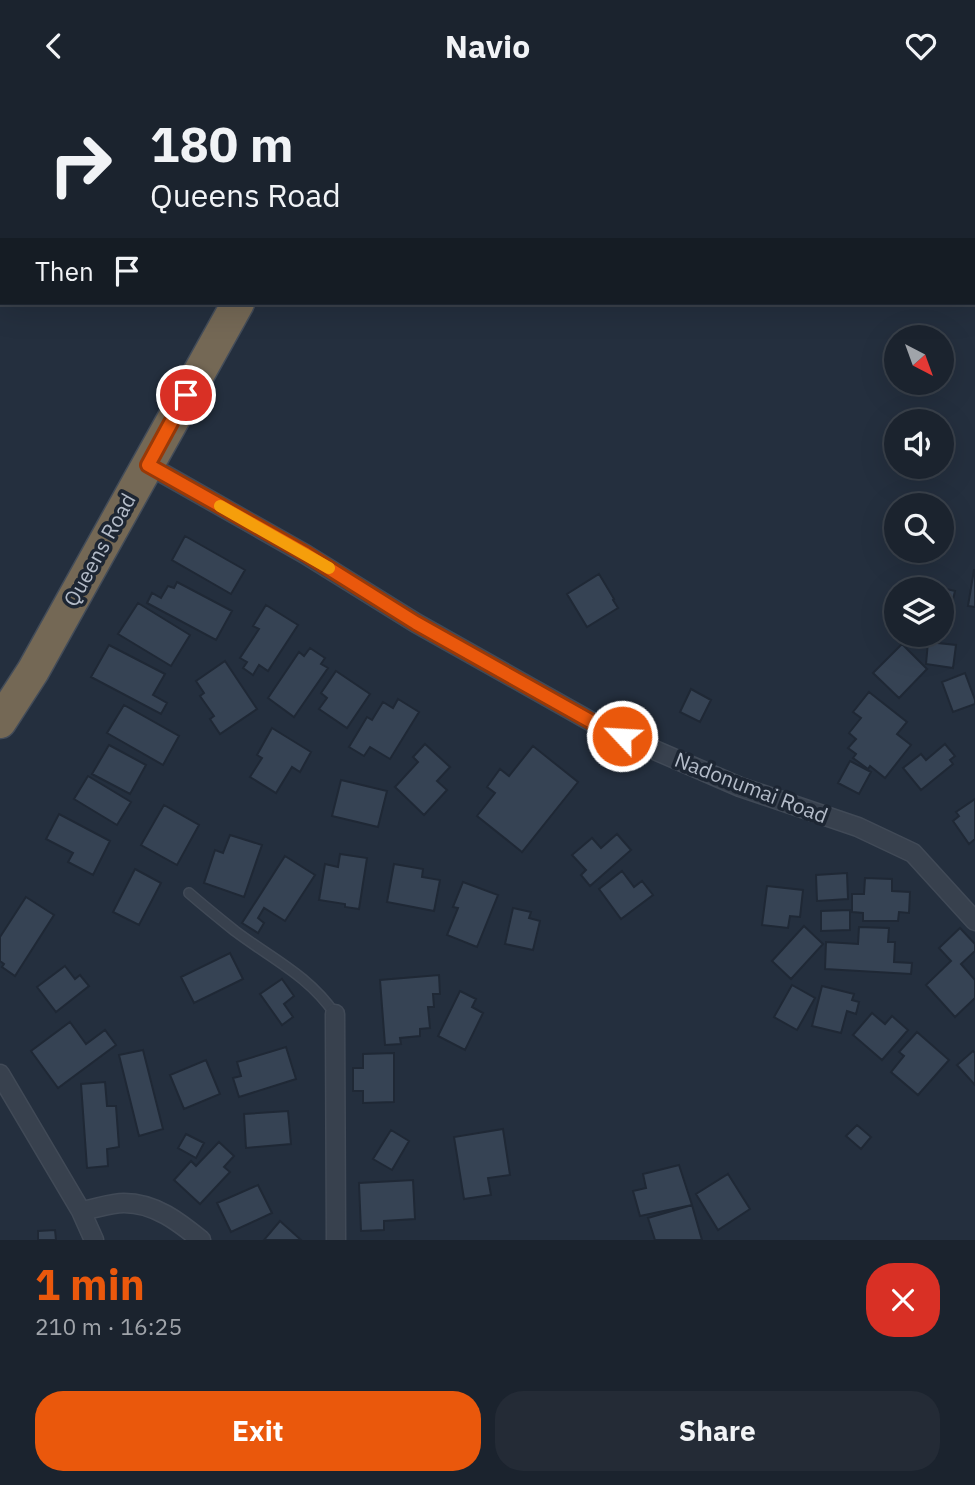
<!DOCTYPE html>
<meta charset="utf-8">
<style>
:root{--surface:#1b232e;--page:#242b36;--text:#f1f3f6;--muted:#a0a4aa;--line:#39404a;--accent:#ea580c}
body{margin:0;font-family:"IBM Plex Sans",sans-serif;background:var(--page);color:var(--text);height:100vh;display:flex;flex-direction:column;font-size:26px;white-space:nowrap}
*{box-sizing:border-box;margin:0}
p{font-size:23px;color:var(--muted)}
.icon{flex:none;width:38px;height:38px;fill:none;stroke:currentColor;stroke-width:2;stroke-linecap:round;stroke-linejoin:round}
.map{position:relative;height:1149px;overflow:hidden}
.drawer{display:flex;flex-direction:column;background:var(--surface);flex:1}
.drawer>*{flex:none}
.banner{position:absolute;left:0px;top:0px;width:976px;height:214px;box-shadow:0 7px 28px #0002,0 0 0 2px var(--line);background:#1b232e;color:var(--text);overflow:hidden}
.needle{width:46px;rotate:139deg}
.controls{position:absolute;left:884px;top:234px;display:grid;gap:14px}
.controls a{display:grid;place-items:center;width:70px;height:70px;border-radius:50%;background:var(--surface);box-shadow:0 7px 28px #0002,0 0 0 2px var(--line);font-size:35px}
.pin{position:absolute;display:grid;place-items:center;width:60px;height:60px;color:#fff;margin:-30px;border:4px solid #fff;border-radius:50%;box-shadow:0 2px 7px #0007}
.me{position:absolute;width:77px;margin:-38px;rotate:295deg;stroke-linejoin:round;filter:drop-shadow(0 0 5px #0008)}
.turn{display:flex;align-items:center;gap:24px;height:147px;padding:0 35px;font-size:32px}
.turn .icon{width:91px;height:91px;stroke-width:2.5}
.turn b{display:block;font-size:49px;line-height:60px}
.then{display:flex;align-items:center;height:66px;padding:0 35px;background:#0003;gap:14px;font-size:26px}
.round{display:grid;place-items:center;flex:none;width:74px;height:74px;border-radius:28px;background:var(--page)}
.headline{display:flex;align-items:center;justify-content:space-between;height:119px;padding:0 35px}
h1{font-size:42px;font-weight:700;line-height:52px;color:var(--accent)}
.action{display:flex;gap:14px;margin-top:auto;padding:14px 35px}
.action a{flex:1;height:80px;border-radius:28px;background:var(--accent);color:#fff;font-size:28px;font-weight:700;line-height:80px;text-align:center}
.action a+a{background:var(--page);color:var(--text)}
header{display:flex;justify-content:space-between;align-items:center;height:91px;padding:0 35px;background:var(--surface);font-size:32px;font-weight:700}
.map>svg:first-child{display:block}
.building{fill:#364354;stroke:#1f2835;stroke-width:2}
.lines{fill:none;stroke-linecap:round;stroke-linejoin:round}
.lane-casing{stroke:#414a57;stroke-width:12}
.street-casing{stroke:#414a57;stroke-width:21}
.highway-casing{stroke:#434c59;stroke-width:35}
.lane{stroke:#38414e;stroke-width:9}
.street{stroke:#38414e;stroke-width:18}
.highway{stroke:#746855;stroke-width:32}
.route-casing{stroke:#983908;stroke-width:18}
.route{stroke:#ea580c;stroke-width:12}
.slow{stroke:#f59e0b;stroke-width:12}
.labels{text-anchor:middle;stroke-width:7;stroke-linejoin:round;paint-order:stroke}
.street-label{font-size:21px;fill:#b4bcc9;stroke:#1d2633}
</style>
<header><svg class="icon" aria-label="back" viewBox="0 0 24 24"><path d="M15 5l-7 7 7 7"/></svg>Navio<svg class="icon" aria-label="heart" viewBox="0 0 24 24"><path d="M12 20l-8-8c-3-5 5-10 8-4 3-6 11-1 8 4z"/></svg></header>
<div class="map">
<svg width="975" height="1149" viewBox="0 0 975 1149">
<rect width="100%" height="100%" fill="#242f3e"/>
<path class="building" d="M185,445L245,479L231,503L172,469Z
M974,479H975V516L968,515Z
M599,483L614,508L613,509L618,517L587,536L567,503Z
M177,491L232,520L216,549L147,512L152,502L161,507L168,495L174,497Z
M920,492L955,500L949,525L942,523V499H919Z
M138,512L190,544L171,575L118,543Z
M266,514L298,534L268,580L259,574L253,584L243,577L247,571L240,567L259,538L253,535Z
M928,551L956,554L953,577L926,573Z
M902,553L927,578L899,607L873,582Z
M109,554L165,583L153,604L167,612L161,623L91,586Z
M310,557L325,567L321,573L328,577L294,626L268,607L299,561L304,565Z
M225,570L257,618L220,643L210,628L214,625L200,605L204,602L196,590Z
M336,580L370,603L347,637L319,618L327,607L321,602Z
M965,582L975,609V613L953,621L942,591Z
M691,598L711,609L700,631L680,621Z
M869,601L907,631L897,643L911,654L885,687L870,675L868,678L853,667L856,663L848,657L856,648L849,642L861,627L853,621Z
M398,608L419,621L390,668L370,656L364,665L349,656L367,626L372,629L383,611L393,617Z
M124,614L179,645L163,674L107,642Z
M272,637L311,661L300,681L292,676L276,702L250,686L262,667L257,664Z
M425,653L450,676L437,690L447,699L424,724L395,696L418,671L413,666Z
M945,653L955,665L950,669L953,673L921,699L903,677L921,663L926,669Z
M109,654L146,674L130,703L92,683Z
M533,655L578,691L522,761L477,725L495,702L487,696L500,678L509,685Z
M850,670L871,681L859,703L838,692Z
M88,685L131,711L117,734L74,708Z
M341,689L387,700L378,736L332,725Z
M975,708V748L969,753L953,730L959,725L956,721Z
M164,714L199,734L177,774L141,754Z
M59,723L110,750L93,784L68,771L73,762L46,748Z
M617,743L631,759L590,795L581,784L586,779L572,764L592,747L601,757Z
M230,744L262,754L244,806L204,792L215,759L223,762Z
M340,763L367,767L359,818L345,816V813L319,809L325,773L338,776Z
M285,765L315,784L285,830L264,817L258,827L264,832L258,842L242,832Z
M394,773L423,778L422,786L440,789L434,820L387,811Z
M135,778L161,792L139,834L113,821Z
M622,780L634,796L642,790L653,804L621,828L599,798Z
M847,782L848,808L817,810L816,784Z
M865,787L892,788V800L910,801L909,822L899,821L898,830H863V822L852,821V803H864Z
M463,791L498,804L477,856L447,844L458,817L453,816Z
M767,795L803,799L800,826L790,825L788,837L762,834Z
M26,806L54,824L15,885L2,876L4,873L0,870V846Z
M513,817L531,821L529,827L540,830L533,859L505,853Z
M850,819V839L821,840V820Z
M804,835L823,853L791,888L772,870Z
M859,836L889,837L888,851H895L894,871L912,872L911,883L825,878L826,851L858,853Z
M960,837L975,853V860L961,873L975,889V907L955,926L926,894L951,870L939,857Z
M230,862L243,888L194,912L181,886Z
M65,875L75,888L80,884L89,895L56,921L37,896Z
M439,884L440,903H433L434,916H428L430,937L420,938V945L400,947L401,953L385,954L380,889Z
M282,888L294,905L284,913L293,926L282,934L260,903Z
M792,894L815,907L797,939L774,926Z
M822,895L854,903L852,909L859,911L856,923L847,920L841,942L812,935Z
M460,900L476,908L472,916L483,922L465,959L438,945Z
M872,922L885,933L892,925L908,939L882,969L853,944Z
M70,931L86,953L105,939L116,954L58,997L31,960Z
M917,941L949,969L918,1004L891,981L904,965L899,961Z
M286,956L296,988L239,1006L233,987L241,985L237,971Z
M143,959L163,1038L139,1045L119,964Z
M973,960L975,962V994L957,974Z
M394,962V1011L363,1012V1000H353V977H363V963Z
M206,969L220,1003L184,1018L170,984Z
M105,991L107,1015H116L119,1056L107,1058L108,1075L87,1077L81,993Z
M288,1020L291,1053L246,1057L244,1023Z
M857,1034L871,1046L861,1058L846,1045Z
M503,1038L510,1084L488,1087L491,1104L464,1108L454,1046Z
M391,1039L409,1050L392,1079L373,1068Z
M186,1043L204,1052L196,1067L178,1057Z
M219,1051L234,1065L224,1076L230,1081L200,1113L174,1089L191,1070L196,1075Z
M679,1074L692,1114L640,1125L633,1100L646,1097L643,1083Z
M728,1083L750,1118L718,1139L696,1103Z
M413,1089L415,1128L384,1130V1139L361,1140L359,1092Z
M258,1094L272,1122L231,1141L217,1112Z
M692,1114L702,1149H655L648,1127Z
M280,1130L301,1149H264Z
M55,1139L56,1149H38V1140Z"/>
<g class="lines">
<defs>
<path id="lane" d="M189,802C204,815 220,828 235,840C272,868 308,884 335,923"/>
<path id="street" d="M27,0L29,2
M64,0L66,2
M148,374L305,463L416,532L599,635L740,696L858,736L913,762L975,830
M335,923L336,1149
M0,983L81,1120L94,1149
M81,1120C95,1118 110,1112 124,1112C155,1112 179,1131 201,1149"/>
<path id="highway" d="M387,2L389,0
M0,631L33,580L238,212"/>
</defs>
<use href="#lane" class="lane-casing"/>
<use href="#street" class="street-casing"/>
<use href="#highway" class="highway-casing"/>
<use href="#lane" class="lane"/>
<use href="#street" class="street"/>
<use href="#highway" class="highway"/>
</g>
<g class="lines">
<defs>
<path id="route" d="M186,304L148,374L306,463L416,532L599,635L622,645"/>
</defs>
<use href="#route" class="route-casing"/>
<use href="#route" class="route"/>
<path class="slow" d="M220,415L329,477"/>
</g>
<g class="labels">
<g class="street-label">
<text transform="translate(100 459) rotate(-61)" y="7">Queens Road</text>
<text transform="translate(751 697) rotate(21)" y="7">Nadonumai Road</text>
</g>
</g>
</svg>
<div class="controls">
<a><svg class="needle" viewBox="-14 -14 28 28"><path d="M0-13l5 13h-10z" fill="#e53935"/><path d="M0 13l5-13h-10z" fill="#a0a4aa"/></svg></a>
<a><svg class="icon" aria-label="sound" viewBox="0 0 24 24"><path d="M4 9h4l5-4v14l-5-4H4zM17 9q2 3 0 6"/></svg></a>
<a><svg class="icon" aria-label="search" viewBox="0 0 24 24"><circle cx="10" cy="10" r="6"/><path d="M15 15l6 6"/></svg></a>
<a><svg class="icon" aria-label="layers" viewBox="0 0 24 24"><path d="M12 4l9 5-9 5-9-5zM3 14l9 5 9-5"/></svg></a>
</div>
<div class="pin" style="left:186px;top:304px;background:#d93025"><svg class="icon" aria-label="arrive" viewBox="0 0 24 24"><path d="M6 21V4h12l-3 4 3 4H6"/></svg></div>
<svg class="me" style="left:622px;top:645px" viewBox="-20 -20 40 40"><circle r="17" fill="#ea580c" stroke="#fff" stroke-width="3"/><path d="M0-11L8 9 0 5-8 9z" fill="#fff"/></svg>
<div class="banner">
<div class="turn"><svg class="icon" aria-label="right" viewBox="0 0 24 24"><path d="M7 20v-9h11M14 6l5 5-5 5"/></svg><div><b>180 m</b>Queens Road</div></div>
<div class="then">Then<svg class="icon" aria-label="arrive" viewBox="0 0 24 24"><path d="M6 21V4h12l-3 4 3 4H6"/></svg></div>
</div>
</div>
<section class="drawer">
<div class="headline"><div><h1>1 min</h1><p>210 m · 16:25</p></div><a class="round" style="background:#d93025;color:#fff"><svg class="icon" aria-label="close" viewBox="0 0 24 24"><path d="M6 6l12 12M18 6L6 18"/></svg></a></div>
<div class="action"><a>Exit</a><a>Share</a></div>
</section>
